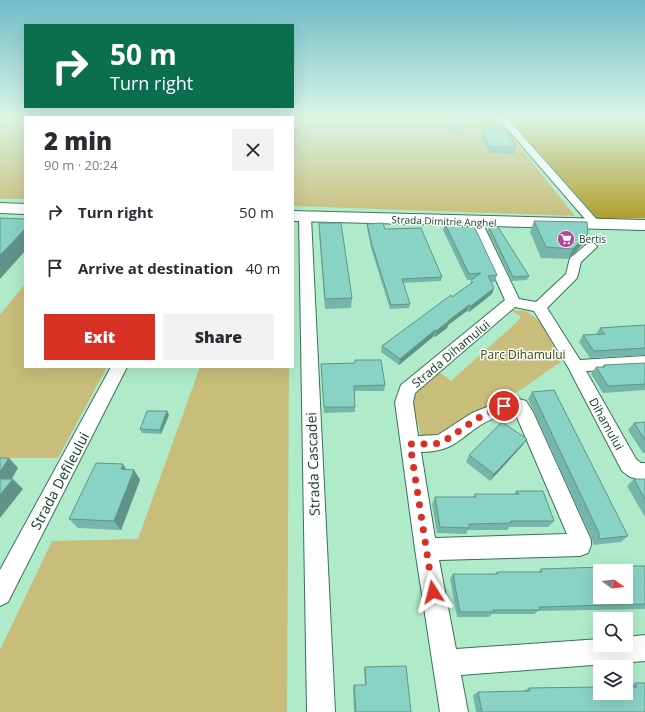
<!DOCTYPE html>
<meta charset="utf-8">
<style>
:root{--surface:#fff;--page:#f2f2f3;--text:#2b2b33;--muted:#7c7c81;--accent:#d93025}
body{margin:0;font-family:"Open Sans",sans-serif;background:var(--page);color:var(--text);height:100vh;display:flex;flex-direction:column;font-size:15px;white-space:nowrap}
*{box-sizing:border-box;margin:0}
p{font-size:13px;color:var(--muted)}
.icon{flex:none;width:22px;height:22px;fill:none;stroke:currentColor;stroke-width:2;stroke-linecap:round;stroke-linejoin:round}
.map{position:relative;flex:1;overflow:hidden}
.side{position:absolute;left:24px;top:116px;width:270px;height:252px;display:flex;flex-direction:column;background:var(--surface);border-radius:0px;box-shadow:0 4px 16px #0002}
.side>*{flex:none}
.banner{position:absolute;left:24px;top:24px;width:270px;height:84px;border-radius:0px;box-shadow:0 4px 16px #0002;background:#0b6e4f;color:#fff;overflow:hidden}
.needle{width:26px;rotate:105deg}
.tools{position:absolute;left:593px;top:564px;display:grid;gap:8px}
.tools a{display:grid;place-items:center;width:40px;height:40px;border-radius:0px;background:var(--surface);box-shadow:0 4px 16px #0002;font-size:20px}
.pin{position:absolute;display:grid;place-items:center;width:34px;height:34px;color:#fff;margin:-17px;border:2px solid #fff;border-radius:50%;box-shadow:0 1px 4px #0007}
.me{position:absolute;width:44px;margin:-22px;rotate:351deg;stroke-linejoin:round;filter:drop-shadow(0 0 3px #0008)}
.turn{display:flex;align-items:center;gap:14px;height:84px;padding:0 20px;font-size:18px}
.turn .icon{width:52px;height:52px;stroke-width:2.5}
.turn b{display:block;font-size:28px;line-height:34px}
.round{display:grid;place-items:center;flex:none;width:42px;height:42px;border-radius:0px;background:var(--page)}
.head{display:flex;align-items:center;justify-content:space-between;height:68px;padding:0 20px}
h1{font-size:24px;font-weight:800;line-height:30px}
.cta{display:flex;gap:8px;margin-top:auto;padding:8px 20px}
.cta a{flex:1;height:46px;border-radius:0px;background:var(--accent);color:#fff;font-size:16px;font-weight:800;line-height:46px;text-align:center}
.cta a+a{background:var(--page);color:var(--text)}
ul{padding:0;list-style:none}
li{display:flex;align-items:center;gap:12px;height:56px;padding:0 20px}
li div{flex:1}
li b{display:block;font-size:15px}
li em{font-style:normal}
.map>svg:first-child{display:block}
.green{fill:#c8bd7a}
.forest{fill:#b19f2f}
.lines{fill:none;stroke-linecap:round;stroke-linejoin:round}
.street-casing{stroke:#397256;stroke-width:2}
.secondary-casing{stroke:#397256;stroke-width:2}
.street{fill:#fff;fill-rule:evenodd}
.secondary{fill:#fff;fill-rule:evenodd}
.wall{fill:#76b5a9}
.shaded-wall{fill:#609489}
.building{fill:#89d3c4;stroke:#609489;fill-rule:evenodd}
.route{stroke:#d93025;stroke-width:7;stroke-dasharray:0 12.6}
.labels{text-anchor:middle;stroke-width:3;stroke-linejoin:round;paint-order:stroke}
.far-street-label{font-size:10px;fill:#20392c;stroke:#f8fefa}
.far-poi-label{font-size:10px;fill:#20392c;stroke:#f8fefa;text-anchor:start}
.street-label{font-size:12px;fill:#20392c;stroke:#f8fefa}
.park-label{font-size:12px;fill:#443d0f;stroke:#f8fefa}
.near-street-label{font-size:14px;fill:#20392c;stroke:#f8fefa}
</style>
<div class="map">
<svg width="645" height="712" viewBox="0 0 645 712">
<rect width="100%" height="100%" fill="#afebca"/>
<path class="green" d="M0,118H25V199H0Z
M293,118H472V122L490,129L505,128L575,216L293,206Z
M25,284V367H107L58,458H0V315Z
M509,310L526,311L543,324L553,334L551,341L562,361L522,389L475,415L457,430L422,441L411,393L438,371L451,381L518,321L521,316Z
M200,367H289L287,712H0V650L52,541L138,539Z"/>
<path class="forest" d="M472,118H497L505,128H476L472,122Z
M509,118H645V218L598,219Z"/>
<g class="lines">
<defs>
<path id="street" d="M498,118H507L600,223L602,225L600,227H592Z
M305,214L309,215L311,217L335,712H307L299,217L301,215Z
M476,218L480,220L482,222L519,299L536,302L566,274L570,258L587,244H595L597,247L581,262L577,278L547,308L580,360L645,356V368L586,371L636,459L641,463H645V481L630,477L622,471L568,367L534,311L515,307L415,393L413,402L418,436L438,435L472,413L512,397L526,401L533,412L591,540V545L588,553L580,556L439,560L456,649L600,639V645H626V637L645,635V661L461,675L468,712H440L415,549L395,402L401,385L505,300L470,222L472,220ZM513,411L516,415L567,534L435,538L421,452C454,452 459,438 484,423C493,418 503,415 513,411Z
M111,367H127L8,602L0,606V570Z"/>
<path id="secondary" d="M0,203L25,204V214L0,213Z
M293,211L645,220V230L293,221Z"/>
</defs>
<use href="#street" class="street-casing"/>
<use href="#secondary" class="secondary-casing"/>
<use href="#street" class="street"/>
<use href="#secondary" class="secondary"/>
</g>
<path class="wall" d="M446,118H461L463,123L462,129H448Z
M482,129L516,147L514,154L489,153L480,135Z
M534,221L588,233L583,244L568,259L541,258L530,232Z
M319,223L352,298L351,308L325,309L319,233Z
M367,224L385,229L442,277L441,281L403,283L410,304L409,308L390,309L371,248L367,227Z
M445,224L462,227L497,275L495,282H491L492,294L469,312L467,311L448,325L447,328L435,337L434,336L399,365L381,352L382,346L470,284L472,280H467L443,230Z
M489,227L529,276L527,280L512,281L488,231Z
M645,325V355L590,358L579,342L583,335L596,334L600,328Z
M355,360L385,385L384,391H354L355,407V412L324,413L321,364L355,363Z
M645,363V390L603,393L591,374L596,367H602L604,365Z
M532,392L628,536L621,542L593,545L592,539L528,399Z
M169,415L161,434L142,433L140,429Z
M645,422V453H643L628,430L634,423Z
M527,439L522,446L490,481L466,462L469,455Z
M127,469L134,470L140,480L121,530L78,528L69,519Z
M634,479H645V517L627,486Z
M516,491L554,521L548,527H509L507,530H468L466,534L437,533L432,504L435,497H473L475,494H514Z
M645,566V609L538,611L534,614H492L489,617H457L450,579L453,574H495L497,572H538L541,569Z
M365,667L411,712H354L353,688L354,685H365L364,670Z
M635,683L645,712H476L473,695L478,692H523V691L529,688L627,687L626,686Z"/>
<path class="shaded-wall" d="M25,229V251L0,279V255Z
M588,233L583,244L568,259L573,249Z
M494,288L492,294L469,312L471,306Z
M469,305L467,311L448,325L447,328L435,337L436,331L448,321Z
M435,330L434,336L399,365L400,359Z
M167,411L169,415L161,434L160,430Z
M527,439L522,446L490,481L494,474Z
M9,458L18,468L10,482L13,479L23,489L0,518V472Z
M123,464L129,474L121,469Z
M134,470L140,480L121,530L114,521Z"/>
<path class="building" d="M448,118H461L463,123H449Z
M482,129H506L516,147H490Z
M0,218L25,219V229L0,255Z
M534,221L587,222L588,233L573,249L546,247Z
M319,223H341L352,298L325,299Z
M383,223L385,229L421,228L442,277L402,279L410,304L391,305L372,245L367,224Z
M445,224H460L462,227L474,226L497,275L488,276L494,288L471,306L469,305L448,321H449L436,331L435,330L400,359L382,346L451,295L452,297L473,282L471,280L481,273L469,274Z
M489,227H498L529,276L513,277Z
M645,325V348L594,351L583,335L605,334L600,328Z
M355,360H381L385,385L354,386L355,407H324L321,364L355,363Z
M645,363V384L608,386L596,367H605L604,365Z
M554,390L628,536L599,539V533L532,392Z
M147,411H167L160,430L140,429Z
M502,422L527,439L494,474L469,455Z
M645,422V440L634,423Z
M0,458H9L0,472Z
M96,463L123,464L121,469L134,470L114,521L69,519Z
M0,479H13L0,495Z
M634,479H645V499Z
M516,491H543L554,521H511V523L469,524V528L440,527L435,497H476L475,494H519Z
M636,566H645V604L539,607L540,610H493L494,612H460L453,574H498L497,572H542L541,569ZM600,571H626V597H600Z
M406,666L411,712H356L354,685H366L365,667Z
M635,683H645V712H482L478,692L530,691L529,688L600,687V693H626V687H637Z"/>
<linearGradient id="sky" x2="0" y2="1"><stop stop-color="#70bdc7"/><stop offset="0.54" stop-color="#dbf6e7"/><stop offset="1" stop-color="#dbf6e7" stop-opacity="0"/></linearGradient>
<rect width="645" height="218" fill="url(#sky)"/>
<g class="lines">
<path class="route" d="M433,592L410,444H435L443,442L478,418L504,406"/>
</g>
<defs>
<symbol id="supermarket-disc" viewBox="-11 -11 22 22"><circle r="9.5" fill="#b94399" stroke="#f8fefa"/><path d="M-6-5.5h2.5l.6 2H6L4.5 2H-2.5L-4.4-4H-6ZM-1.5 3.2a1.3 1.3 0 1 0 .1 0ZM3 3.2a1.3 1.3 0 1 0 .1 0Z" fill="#fff"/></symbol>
</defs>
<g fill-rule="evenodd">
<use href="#supermarket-disc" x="556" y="229" width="20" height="20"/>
</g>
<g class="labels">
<g class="far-street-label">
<text transform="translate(444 221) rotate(2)" y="4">Strada Dimitrie Anghel</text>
</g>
<g class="far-poi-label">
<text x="579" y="243">Bertis</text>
</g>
<g class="street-label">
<text transform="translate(451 354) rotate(-40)" y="4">Strada Dihamului</text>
<text transform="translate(606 424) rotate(61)" y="4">Dihamului</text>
</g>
<g class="park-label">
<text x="523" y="359">Parc Dihamului</text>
</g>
<g class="near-street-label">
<text transform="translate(313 464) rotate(-92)" y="5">Strada Cascadei</text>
<text transform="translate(60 481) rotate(-62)" y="5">Strada Defileului</text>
</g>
</g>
</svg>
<div class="tools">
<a><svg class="needle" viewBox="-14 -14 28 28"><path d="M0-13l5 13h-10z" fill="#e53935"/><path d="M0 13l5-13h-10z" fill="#7c7c81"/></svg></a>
<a><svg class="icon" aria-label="search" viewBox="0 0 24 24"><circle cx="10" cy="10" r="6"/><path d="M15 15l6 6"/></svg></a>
<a><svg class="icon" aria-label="layers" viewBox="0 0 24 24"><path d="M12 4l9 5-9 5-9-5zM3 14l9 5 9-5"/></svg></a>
</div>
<div class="pin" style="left:504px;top:406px;background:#d93025"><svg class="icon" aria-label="arrive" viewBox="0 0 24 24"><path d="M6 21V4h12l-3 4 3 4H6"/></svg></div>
<svg class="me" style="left:433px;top:592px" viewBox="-20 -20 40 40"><path d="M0-17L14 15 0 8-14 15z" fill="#d93025" stroke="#fff" stroke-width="4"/></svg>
<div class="banner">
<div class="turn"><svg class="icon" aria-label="right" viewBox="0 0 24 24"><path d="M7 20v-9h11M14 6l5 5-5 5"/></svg><div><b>50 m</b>Turn right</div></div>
</div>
<section class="side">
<div class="head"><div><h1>2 min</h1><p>90 m · 20:24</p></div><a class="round"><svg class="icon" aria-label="close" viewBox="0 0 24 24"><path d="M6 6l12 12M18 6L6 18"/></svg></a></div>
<ul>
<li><svg class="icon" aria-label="right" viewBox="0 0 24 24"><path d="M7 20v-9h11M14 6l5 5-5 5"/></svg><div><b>Turn right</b></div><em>50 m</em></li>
<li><svg class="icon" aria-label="arrive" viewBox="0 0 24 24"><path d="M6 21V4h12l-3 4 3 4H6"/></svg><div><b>Arrive at destination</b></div><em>40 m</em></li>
</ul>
<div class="cta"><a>Exit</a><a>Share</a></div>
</section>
</div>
